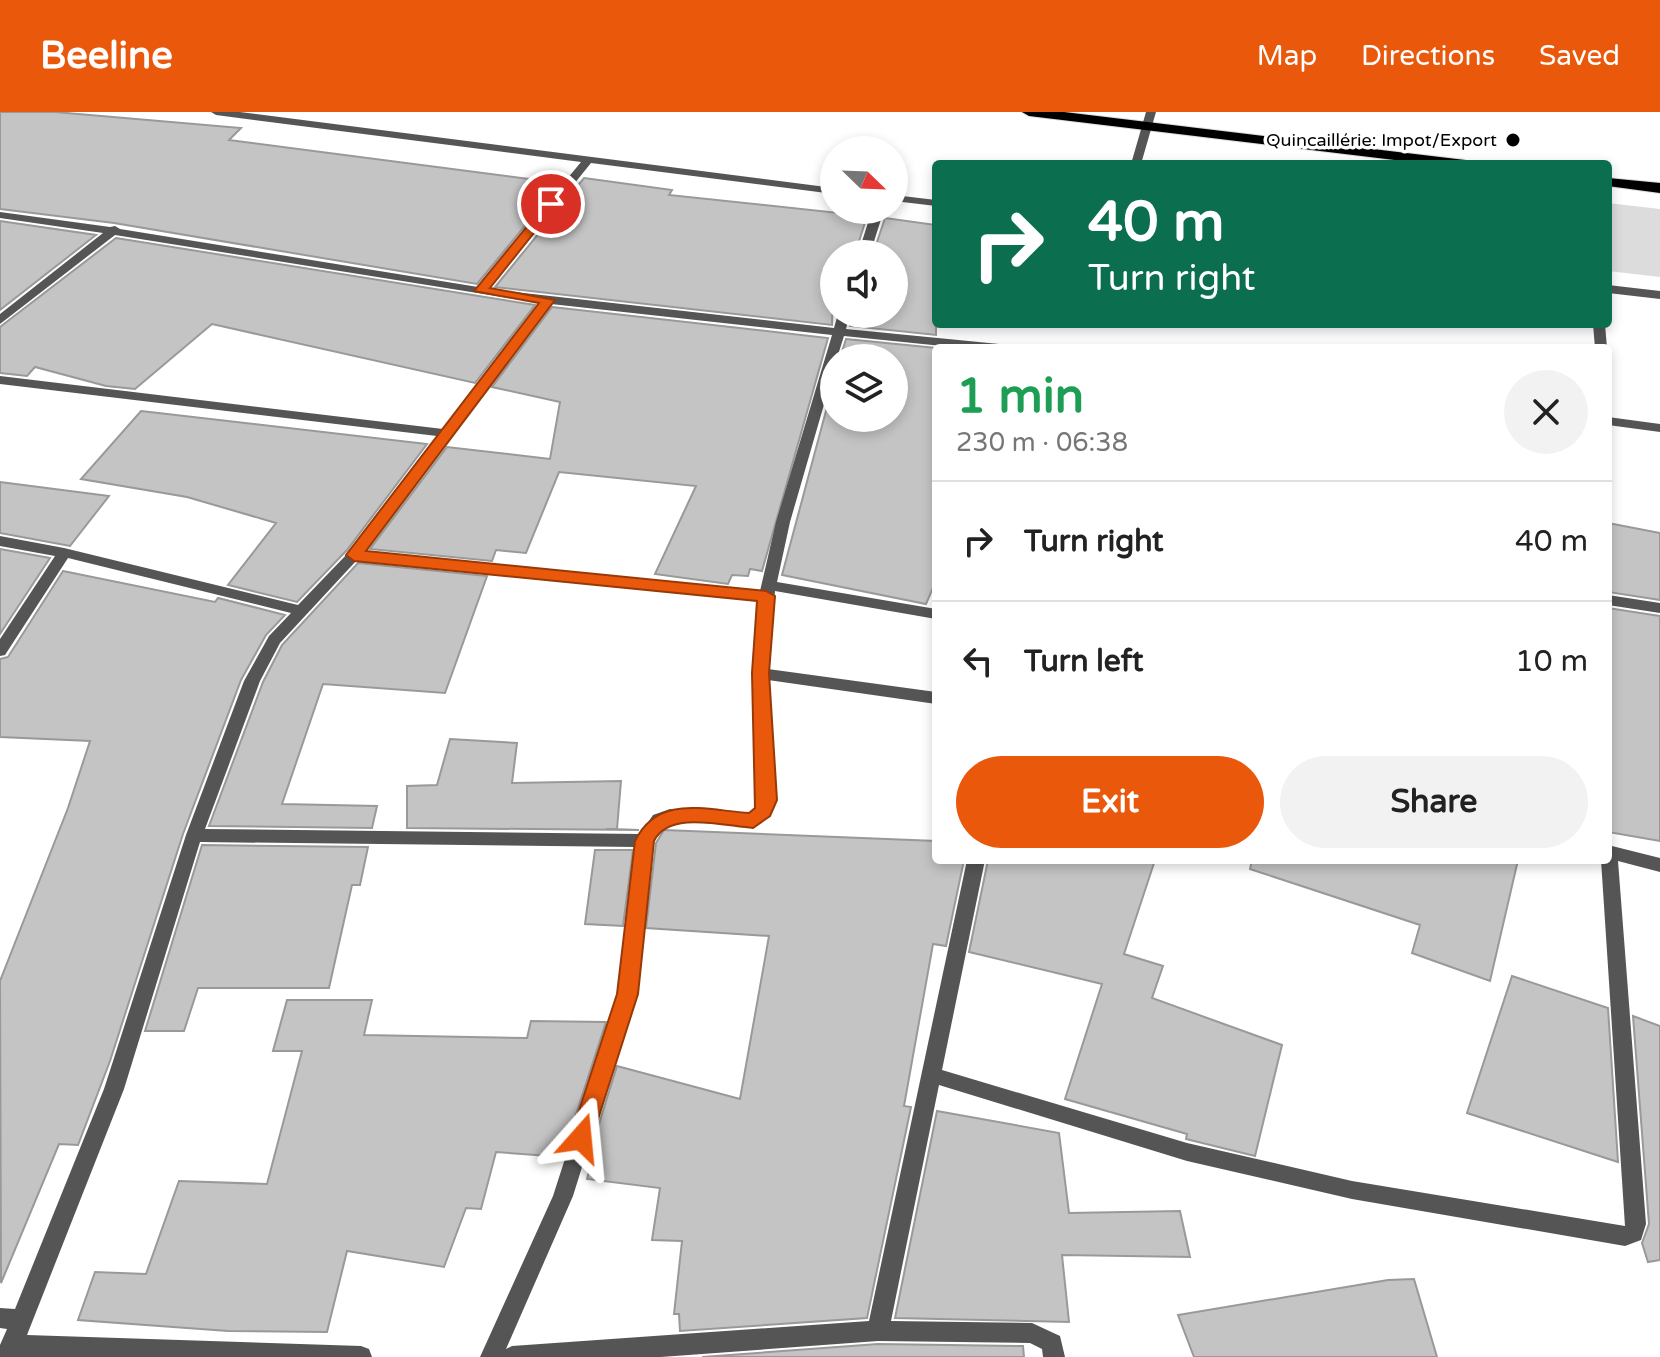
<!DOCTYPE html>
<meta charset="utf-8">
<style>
:root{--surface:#fff;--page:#f2f2f2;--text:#222;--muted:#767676;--line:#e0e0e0;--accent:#ea580c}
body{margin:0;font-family:"Varela Round",sans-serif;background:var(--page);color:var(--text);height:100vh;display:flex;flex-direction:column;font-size:30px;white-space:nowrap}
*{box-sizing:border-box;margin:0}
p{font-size:26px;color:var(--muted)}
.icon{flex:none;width:44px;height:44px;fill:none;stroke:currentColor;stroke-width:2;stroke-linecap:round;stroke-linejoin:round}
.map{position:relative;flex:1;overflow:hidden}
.details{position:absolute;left:932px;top:232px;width:680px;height:520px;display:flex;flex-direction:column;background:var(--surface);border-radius:8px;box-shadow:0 4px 12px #0003}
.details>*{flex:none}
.guide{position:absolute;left:932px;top:48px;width:680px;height:168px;border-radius:8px;box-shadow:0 4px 12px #0003;background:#0b6e4f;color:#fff;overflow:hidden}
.needle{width:52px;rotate:113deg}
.controls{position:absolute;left:820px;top:24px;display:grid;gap:16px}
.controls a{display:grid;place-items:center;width:88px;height:88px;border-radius:50%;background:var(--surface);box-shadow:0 4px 12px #0003;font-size:40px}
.pin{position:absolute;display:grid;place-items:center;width:68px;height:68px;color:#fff;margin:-34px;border:4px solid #fff;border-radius:50%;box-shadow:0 2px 8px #0007}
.me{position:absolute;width:88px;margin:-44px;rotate:18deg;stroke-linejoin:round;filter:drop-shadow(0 0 6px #0008)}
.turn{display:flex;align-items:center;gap:28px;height:168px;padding:0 24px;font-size:36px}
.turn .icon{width:104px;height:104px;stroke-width:2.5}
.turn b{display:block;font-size:56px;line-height:68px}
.round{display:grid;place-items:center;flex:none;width:84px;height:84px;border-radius:42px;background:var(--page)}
.overview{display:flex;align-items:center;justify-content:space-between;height:136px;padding:0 24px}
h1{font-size:48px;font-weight:800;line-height:60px;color:#1e9e55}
.button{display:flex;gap:16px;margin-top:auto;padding:16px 24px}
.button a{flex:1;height:92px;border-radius:48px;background:var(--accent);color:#fff;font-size:32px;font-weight:800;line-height:92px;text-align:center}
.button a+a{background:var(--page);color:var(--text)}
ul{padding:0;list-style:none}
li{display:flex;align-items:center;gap:24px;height:120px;padding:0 24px;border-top:2px solid var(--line)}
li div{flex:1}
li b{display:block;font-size:30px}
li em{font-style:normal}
header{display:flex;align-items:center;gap:48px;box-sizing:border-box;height:112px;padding:0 40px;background:var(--accent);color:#fff}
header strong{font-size:38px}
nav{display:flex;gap:44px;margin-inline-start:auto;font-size:28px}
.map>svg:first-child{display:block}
.green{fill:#dcdcdc}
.building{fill:#c4c4c4;stroke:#999;stroke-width:2}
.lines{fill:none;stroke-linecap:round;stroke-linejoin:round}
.trunk-casing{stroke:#dbdbdb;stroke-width:2}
.minor{fill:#555;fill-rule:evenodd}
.trunk{fill:#000;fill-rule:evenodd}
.route{fill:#ea580c;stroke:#983908;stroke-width:2}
.poi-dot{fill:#000;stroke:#fff;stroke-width:3}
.labels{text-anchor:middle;stroke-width:7;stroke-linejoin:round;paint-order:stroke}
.far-poi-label{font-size:18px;fill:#000;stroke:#fff;text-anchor:end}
</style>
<header>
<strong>Beeline</strong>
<nav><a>Map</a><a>Directions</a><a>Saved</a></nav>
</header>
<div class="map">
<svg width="1660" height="1245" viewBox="0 0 1660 1245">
<rect width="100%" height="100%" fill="#fff"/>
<path class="green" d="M1608,91L1660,97V165L1608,159Z"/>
<path class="building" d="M0,0H55L241,16L229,28L560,71L477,172L114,111L0,97Z
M584,66L672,78L669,83L867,104L855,142H834L832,213L495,175Z
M885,106L936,113V223L850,214L853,202H894V142H873Z
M0,109L96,123L0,198Z
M116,126L535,193L475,271L212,212L135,277L106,274L35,255L27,264L0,261V215Z
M552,195L828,226L762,459L750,457L748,464L732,463L728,472L655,462L696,374L559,360L526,441L496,438L492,449L370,437L447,335L550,347L560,290L492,275Z
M846,227L936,236V469L926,492L782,463L834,269V306H894V246H840Z
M141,299L427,332L347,438L297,490L228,473L276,411L187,385L81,367Z
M0,370L109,384L70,434L0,421Z
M1608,411L1660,421V488L1608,480Z
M0,437L50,446L0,522Z
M358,451L487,464L445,581L323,572L282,692L377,694L372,716L209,714L263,570L282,533Z
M63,459L215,490L218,486L285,503L266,523L241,568L183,722L110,949L78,1033L59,1032L1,1171L0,869L68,696L90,629L0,625V547L8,545Z
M1608,496L1660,504V729L1608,720Z
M450,627L517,631L512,671L621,669L617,717H606L639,718L407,716V674L437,673Z
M664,718L936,729V748H964L946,834L933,832L904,994L911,995L867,1206L680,1219L679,1202H674L682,1129L652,1128L660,1076L587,1067L592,1048L588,1047L617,954L740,987L769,824L646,816L656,731Z
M202,733L368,735L360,773H352L329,876H198L184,919H145Z
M595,738H633L623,814L585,812Z
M988,748H1155L1124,842L1163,854L1152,886L1282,933L1255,1044L1186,1027L1187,1022L1065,987L1102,872L969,840Z
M1252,748H1518L1490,869L1412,841L1420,813L1250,757Z
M1512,864L1608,896L1618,1050L1467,1001Z
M287,888H372L364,923L527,926L531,909L606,910L562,1045L496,1040L481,1097L466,1096L444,1155L347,1139L327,1220L228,1219L78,1208L95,1160L146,1162L179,1069L267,1072L302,939H273Z
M1633,904L1660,914V1148L1648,1150L1642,1131L1649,1112Z
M937,999L1059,1021L1069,1101L1180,1099L1190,1145L1062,1143L1069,1210L895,1206Z
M1414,1167L1437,1245H1194L1178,1203L1388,1168Z
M878,1232L1023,1234L1024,1245H702Z"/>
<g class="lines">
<defs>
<path id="trunk" d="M1022,0H1064L1465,48L1472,52H1428L1029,4Z
M1608,66L1660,71V81L1608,74Z"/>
</defs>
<use href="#trunk" class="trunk-casing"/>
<path class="minor" d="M211,0H240L834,76V82L591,51L489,177L834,216L838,202H850L846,217L999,232L1005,236H962L844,224L837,246H834V258L790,410L777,470L936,497V507L775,479L768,557L936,580V592L768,568L775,688L770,703L753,714L671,709L665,711L653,730L636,882L573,1084L506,1237L512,1234L869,1209L967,748H985L942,958L1187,1031L1352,1069L1625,1114L1601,748H1608V733L1660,746V760L1618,749L1646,1112L1641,1128L1625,1134L1352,1087L1187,1049L939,973L891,1209L1032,1211L1060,1224L1065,1245H1043L1042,1237L1030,1231L878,1229L661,1245H480L553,1084L618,882L636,735L200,730L124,977L27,1223L361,1234L369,1237L372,1245H0V1233L7,1217L0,1216V1196L15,1197L104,977L186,723L244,569L269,524L291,501L68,446L5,543L0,544V527L55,444L0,434V424L64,436L298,493L349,440L437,324L0,272V264L443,317L540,191L115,123L0,212V202L103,121L0,106V100L110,115L115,114L120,117L478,175L581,50L216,3ZM551,192L832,223L776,410L760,479L364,439ZM357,448L758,488L752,561L759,688L757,696L750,701L670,697L653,703L640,722L205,717L260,569L280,531Z
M1146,0H1156L1141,52H1131Z
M894,83L936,88V94L894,89Z
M872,98H884L870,142H858Z
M1608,173L1660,179V187L1608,181Z
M1593,212H1605L1607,236H1595Z
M1608,305L1660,312V320L1608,313Z
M1608,483L1660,491V501L1608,493Z"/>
<use href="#trunk" class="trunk"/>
</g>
<path class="route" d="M547,90L557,92L490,176L555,188L366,439L766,479L775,484L769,561L777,688L770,704L753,716C724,714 669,698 654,729L638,882L592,1026L589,1033L581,1036L573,1033L570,1026L617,882L635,729C658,682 704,698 749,701L755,696L752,561L757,489L354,449L346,443L539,191L474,179Z"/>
<circle class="poi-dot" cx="1513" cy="28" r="8"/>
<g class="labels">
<g class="far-poi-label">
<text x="1497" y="34">Quincaillérie: Impot/Export</text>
</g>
</g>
</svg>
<div class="controls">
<a><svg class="needle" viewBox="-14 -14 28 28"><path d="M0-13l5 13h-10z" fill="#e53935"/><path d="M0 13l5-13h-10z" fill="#767676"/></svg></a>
<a><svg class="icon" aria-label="sound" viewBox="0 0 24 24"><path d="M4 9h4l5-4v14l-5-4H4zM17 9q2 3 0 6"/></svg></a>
<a><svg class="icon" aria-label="layers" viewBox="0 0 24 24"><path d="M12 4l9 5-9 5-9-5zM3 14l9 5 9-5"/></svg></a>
</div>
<div class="pin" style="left:551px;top:92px;background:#d93025"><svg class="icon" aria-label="arrive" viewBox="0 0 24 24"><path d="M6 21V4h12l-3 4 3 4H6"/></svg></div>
<svg class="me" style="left:581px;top:1026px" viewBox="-20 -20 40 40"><path d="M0-17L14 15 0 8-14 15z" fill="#ea580c" stroke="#fff" stroke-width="4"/></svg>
<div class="guide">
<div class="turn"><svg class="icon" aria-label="right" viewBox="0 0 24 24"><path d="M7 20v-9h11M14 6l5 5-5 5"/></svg><div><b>40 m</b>Turn right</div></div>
</div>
<section class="details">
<div class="overview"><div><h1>1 min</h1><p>230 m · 06:38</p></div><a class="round"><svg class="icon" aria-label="close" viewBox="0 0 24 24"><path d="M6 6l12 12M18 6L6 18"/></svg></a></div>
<ul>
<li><svg class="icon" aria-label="right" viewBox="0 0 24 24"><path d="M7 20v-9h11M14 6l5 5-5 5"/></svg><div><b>Turn right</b></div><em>40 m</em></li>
<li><svg class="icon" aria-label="left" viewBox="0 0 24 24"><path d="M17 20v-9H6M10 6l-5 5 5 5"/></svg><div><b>Turn left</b></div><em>10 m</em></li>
</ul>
<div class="button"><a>Exit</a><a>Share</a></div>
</section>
</div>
